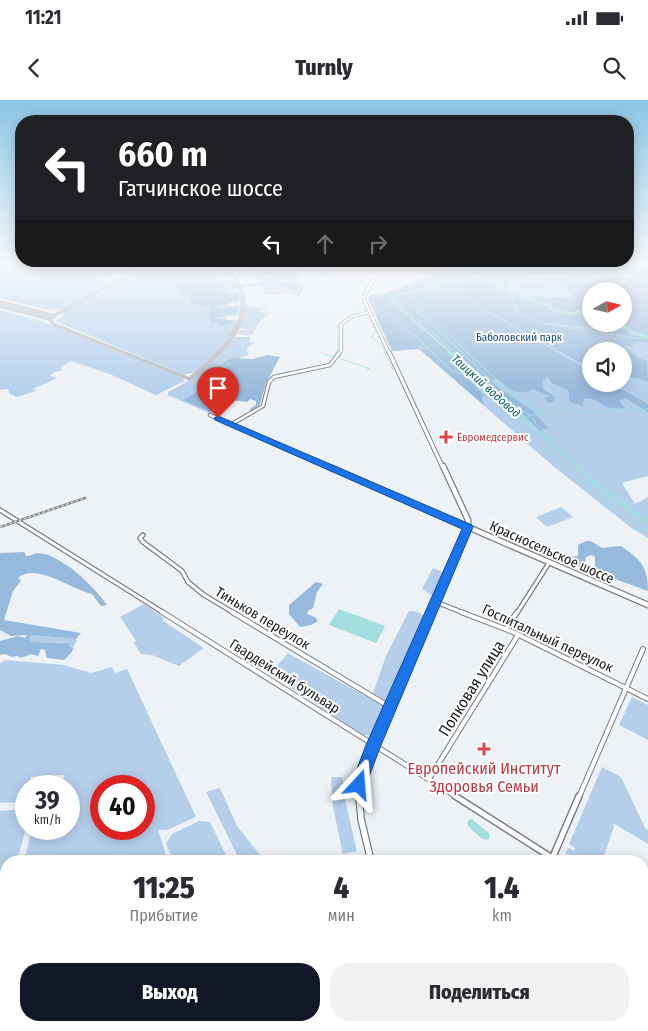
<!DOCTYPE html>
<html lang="ru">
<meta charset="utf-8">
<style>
:root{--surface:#fff;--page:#f2f2f3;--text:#2b2b33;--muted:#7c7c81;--accent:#111827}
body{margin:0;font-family:"Fira Sans Condensed",sans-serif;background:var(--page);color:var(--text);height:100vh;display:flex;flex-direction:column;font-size:19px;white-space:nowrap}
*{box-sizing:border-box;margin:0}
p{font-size:16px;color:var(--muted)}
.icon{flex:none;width:28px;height:28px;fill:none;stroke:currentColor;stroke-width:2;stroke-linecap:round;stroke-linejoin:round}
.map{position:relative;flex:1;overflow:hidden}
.details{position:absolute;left:0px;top:755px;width:649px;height:176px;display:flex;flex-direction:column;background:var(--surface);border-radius:20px 20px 0 0;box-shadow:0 2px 12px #0003}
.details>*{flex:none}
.guide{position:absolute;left:15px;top:15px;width:619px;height:152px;border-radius:20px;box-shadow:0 2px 12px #0003;background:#202124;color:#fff;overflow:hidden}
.needle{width:32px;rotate:82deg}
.tools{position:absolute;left:582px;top:182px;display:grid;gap:10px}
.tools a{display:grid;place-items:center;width:50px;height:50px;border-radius:50%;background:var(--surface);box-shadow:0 2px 12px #0003;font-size:25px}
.speed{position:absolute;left:15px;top:675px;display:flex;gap:10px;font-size:25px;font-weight:700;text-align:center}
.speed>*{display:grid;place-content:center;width:65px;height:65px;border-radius:50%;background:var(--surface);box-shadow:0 2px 12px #0003;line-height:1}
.speed small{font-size:12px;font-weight:400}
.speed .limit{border:8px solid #d22;background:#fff;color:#111}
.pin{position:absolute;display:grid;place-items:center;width:42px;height:42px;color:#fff;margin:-51px -21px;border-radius:50% 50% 50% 0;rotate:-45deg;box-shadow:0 0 5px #0007}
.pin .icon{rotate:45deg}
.me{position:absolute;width:55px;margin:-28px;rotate:19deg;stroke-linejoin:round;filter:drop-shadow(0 0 4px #0008)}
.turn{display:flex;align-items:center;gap:18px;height:105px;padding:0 20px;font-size:22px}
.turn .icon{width:65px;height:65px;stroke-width:2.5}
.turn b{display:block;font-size:35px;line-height:42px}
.lanes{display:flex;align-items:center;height:48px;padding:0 20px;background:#0003;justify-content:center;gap:25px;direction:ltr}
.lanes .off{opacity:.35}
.eta{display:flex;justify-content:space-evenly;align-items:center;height:85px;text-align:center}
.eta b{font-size:30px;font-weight:800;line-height:35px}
.action{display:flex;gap:10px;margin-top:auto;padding:10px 20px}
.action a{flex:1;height:58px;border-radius:20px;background:var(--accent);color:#fff;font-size:20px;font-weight:800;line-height:58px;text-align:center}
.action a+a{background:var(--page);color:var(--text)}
.status{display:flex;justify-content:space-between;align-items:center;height:35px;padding:0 25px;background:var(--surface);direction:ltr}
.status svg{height:14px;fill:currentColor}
header{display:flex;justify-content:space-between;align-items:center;height:65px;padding:0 20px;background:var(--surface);font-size:22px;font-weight:800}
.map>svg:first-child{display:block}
.green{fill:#b5cfeb;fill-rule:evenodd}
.forest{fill:#97b9db;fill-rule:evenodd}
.water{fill:#a2dede}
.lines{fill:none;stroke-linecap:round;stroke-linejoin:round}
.stream{stroke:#a2dede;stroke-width:1}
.canal-far2{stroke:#a2dede;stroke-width:2}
.canal-far1{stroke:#a2dede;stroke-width:2.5}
.canal{stroke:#a2dede;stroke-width:3}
.river{stroke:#a2dede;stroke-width:3}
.taxiway{fill:#b8bcc0;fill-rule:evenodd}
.runway{fill:#b8bcc0;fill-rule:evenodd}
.minor-far4-casing{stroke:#797d82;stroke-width:3}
.minor-far3-casing{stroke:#797d82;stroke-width:4.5}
.minor-far2-casing{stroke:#797d82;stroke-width:5.5}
.minor-far1-casing{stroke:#797d82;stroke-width:6}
.minor-casing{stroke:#797d82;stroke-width:8}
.tertiary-far2-casing{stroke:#797d82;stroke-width:6}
.tertiary-far1-casing{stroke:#797d82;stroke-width:7}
.tertiary-casing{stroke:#797d82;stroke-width:8}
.secondary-far2-casing{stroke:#797d82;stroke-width:4}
.secondary-far1-casing{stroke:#797d82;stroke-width:5}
.secondary-casing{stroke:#797d82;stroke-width:7}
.minor-far4{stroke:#fff;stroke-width:2}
.minor-far3{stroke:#fff;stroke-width:2.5}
.minor-far2{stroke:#fff;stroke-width:3}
.minor-far1{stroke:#fff;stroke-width:4}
.minor{stroke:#fff;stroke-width:5}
.tertiary-far2{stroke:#fff;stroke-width:4}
.tertiary-far1{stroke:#fff;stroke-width:4.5}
.tertiary{stroke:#fff;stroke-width:5.5}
.secondary-far2{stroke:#fff;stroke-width:2.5}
.secondary-far1{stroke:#fff;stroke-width:3}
.secondary{stroke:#fff;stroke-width:4.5}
.rail-casing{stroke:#84878a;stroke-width:2.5}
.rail{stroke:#fefefe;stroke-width:1;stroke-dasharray:2.5;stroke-linecap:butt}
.route{fill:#1a73e8;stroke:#114b97}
.health-dot{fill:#e0444e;stroke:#fefefe;stroke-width:2}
.labels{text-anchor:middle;stroke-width:4;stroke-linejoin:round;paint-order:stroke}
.far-park-label{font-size:11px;fill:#154874;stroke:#fefefe}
.far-health-label{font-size:11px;fill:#be3a42;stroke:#fefefe;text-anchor:start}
.far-water-label{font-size:12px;font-style:italic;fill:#0d6162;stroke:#fefefe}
.street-label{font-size:14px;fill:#1a1c1d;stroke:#fefefe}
.near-street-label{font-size:16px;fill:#1a1c1d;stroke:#fefefe}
.near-health-label{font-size:16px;fill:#be3a42;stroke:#fefefe}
</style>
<div class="status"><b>11:21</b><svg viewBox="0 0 49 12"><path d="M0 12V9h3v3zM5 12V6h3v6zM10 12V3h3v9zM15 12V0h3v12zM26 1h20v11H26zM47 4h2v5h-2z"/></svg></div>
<header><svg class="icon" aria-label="back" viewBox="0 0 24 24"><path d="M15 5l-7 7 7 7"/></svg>Turnly<svg class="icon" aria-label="search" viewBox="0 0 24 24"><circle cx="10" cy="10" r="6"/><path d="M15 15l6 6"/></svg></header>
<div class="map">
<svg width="648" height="931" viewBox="0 0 648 931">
<rect width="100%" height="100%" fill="#edf2f6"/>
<path class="green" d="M0,163H146L125,174L116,172L101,180L108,183L61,209L48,210L0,198Z
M154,163H179V165C193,166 209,158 223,166L214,170L216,172L226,169L232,176L223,179L222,181L234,179L239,188L228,192H240L241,201L227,204L230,206L241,205V212L237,216L225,217L228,220L239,219C231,241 208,272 184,275L55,221L65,215L61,213Z
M225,163H263V166L289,168L295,167L298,168L295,169L299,173L297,174L303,183L306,184L305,186L273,177L282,183L270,179L253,178L269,180L256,183L277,184L297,191V196L287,194L265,195L261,186L243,187L242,185L258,182L259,180L252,179L244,183L239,178L248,176L239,178L236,174L249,171L250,168L233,171Z
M299,163H327L332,174L319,176L314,171L311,172Z
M427,163H617L648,167V376L622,383L635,404L648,397V438L633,429L553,366L419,249L392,251L368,198L370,195L388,193L442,170ZM591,191H624V224H591ZM591,251H624V284H591Z
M246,205L267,209L266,210L258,211L270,213L260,221L252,235L238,234L240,230H250L240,228Z
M0,210L44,222L183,278L184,281L156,295L112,275L71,261L61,267L62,270L53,273L50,276L57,278L56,279L28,291L35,289L36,291L17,297L10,294L8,289L0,290Z
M235,237H251L249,242L255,243L247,248L248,255L226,263L230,264L226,265L225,270L236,280L231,282L222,293L219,290L217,284L213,312L209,313L168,295V292C196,278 216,262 235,237Z
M561,407L573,417L547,427L536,417Z
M433,468L445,473L434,497L422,489Z
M144,504L164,518L162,520L204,548L179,566L152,555L141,554L134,543L136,541L120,517Z
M409,511L418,512L425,517L388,603L373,593L386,556Z
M31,535L76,539L77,540L73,548L69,546V543C56,541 45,544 32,542L29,538Z
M288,553L385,607L373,635H363L270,574Z
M6,560L64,565L91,573L112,567L115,573L127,569L196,717L167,730H158L168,761H24L32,729H69V686H62L64,675L30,677L35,686H26V698L20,702L0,703V563ZM101,686H144V729H101Z
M632,597L648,605V640L619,625Z
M602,667L621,677L645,728L648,730V744L613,723L614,727L602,761H578L565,753L568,748L574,751L575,748L569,744Z
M331,677H342L347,709L357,751L343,754L333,707Z
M220,688L237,726L265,761H240L206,692Z
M26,709V728L17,761H6V810L0,829V711Z
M199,721L210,722L229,761H173L166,743L172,734Z
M6,830V915L0,913V854Z
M9,925H214V929L204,931H178L177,929L168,931H51L40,929L39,931H6Z
M218,925H290L287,931H218Z"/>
<path class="forest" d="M427,163C444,163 471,158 484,169L473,176L475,179L482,181L489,176L505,173L500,165C508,164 513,170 522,163H617L648,167V176L608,175L562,166L527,164L594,173L563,172L516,176L511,179L507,186L498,190L501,193L509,192C512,199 513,208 519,214C531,225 581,229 597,229C581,224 536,226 521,214C515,209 514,200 512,193L522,196L566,198L572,194L564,187C552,187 541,186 530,187L531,190L528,191L519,186L529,183L542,184L547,176L601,184L605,180L617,182L648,195V244L642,242H634L633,246H622L638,258L647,261L648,282L638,278L624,277V251H591V269L428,177L442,170ZM591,191H624V224H591Z
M273,175L276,176L278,179L281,177L285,179L283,181L305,186L299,196H297V191C282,185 271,184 256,185V183L270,181L251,178L270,179L282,183L277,180Z
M605,176L648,178V194Z
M426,178L447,188L591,272V284H612L648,304V312L625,298L619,301L625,308C620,308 615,309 611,308C602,307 596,296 584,299L583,306L569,302V294L568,290L551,283L547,275L546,279L542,280L543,289L555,297L554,302L548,303L544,298L550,296L533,289C520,297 508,289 498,279L491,280L500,289L535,312L534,313L549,328L540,331C521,312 500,295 480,277H470L484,295L482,299L484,305L419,249L392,251L368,198L370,195L388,193Z
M192,182L207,183L200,185L201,187L209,182L229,183V185L225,184L220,189L236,187L217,195L238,193V200L216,207L219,208L238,207L236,213L212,218L232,221L233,223L219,226L218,224L220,221L210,223L211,217H209L210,209L212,208L209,205L203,207L192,204L188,196L175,189H180V186H173L179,183L190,185Z
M268,255L280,257L266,283L260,304L251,311L249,310L256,305V301L250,299L247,302L231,300L211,312L183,300L203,289L216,286L215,281H222V289L219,290L222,292L231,282H234L236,280L229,274L225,276L220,275L221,270H225L227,267L225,266L230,264L223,265L224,262L233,258L252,259Z
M586,441H591L602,448L621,446C641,460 648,467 648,491L604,475L595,468V457L591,455L586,457L584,469L562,461L561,458L578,456V445Z
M24,452L26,456C30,456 33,454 37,453C60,453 95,487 107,505L101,506L92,494C72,490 36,462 18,478L21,481L13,491L4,520L81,533L76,539L31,535L29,538L32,542L69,543V546L73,548L72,552L64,560L47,558L45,550L41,549L38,556L31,554L21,558L17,556L12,557L5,554L0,555V541L18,536L25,538L27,535L11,536L0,530V453Z
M316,482L323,484L317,492L313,508L308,511L307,514L315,517L318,521L311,525L300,527L289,514V505Z"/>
<path class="water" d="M339,509L385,526L376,543L329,525Z
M470,719L473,720L489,733L490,737L487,740L482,739L468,726L467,723Z"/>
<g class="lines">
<path class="stream" d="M255,163L286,193L297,195
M422,163L441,169
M516,163L611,175L648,177
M493,166L496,164
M444,170L471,178
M446,174L447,184
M603,175L619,181
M428,176L442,183
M438,181L441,175
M620,182L648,183
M440,186C429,190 420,196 415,206L421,214L488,277L540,313
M443,188L430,193L420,204L425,213L501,284L541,311
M399,189L372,197L369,201L413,234L451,270L465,275L498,310L514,319
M392,198L396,202L394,204
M400,202L401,205L518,308L532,316
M365,214L368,215L376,231L371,237L381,244L387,256L383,257
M354,217L343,226V251L339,258L370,269L367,270
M544,224L641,239L648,238
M418,247H422
M424,247L429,249
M324,254L334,257L327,264
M334,257L338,247V225L365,208
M387,258L393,270
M269,280L270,277L275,275
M542,313L556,310L594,312L648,309
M524,317L540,314
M533,317L536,324L626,404L648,420
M518,318L514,319L513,322L532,339
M534,340L611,408L648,432"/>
<path class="canal-far2" d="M444,185L473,178L493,166L482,163
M392,198L396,195L440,185
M391,200L451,253"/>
<path class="canal-far1" d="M449,252L578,368"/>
<path class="canal" d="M576,366L606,393L648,423"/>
<path class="river" d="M507,164L511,167L508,171L510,175L500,174L501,177L496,178L499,180L496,181L501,183L496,184L503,187L497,189L537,201L535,202L551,205L550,209L569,214L577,213V211L585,213L581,215L591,218
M600,224L598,225L602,227L606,224L613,227L616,225L629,229L630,232L648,237"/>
<path class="taxiway" d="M147,163H152L53,218L55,223L189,277C217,254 255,220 235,181C231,174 224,169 220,163H224C233,172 243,182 245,195C252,231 216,260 192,280H188L51,225L47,217Z"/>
<path class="runway" d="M0,200L55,214L56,217L50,221L0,208Z"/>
<defs>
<path id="minor-far4" d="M339,253L341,251V224L351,217L369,212"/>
<path id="minor-far3" d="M210,315L331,368
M232,324L263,306L269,282L274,277L330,265L340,252"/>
<path id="minor-far2" d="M329,366L468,427
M0,410L164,513
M143,435L140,438L143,442L182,471L188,482L204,495L234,513
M436,502L464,513
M517,513L549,463"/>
<path id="minor-far1" d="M162,512L457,697
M232,512L390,607
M461,512L513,532L648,599
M506,529L517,512
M429,679L518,535
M579,697L643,549"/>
<path id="minor" d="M455,696L557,761
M552,759L579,696
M642,814L648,818
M595,931L602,925"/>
<path id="tertiary-far2" d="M431,513L468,427"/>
<path id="tertiary-far1" d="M359,697L361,675L431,512"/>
<path id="tertiary" d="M359,696L361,719L371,761
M409,925L410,931"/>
<path id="secondary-far2" d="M383,163L365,194L364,200L389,253"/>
<path id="secondary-far1" d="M389,252L443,368"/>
<path id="secondary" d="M443,366L468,420V427L648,505"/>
</defs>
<use href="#minor-far4" class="minor-far4-casing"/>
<use href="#minor-far3" class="minor-far3-casing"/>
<use href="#minor-far2" class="minor-far2-casing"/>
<use href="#minor-far1" class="minor-far1-casing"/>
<use href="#minor" class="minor-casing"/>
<use href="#tertiary-far2" class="tertiary-far2-casing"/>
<use href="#tertiary-far1" class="tertiary-far1-casing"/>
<use href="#tertiary" class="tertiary-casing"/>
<use href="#secondary-far2" class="secondary-far2-casing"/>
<use href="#secondary-far1" class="secondary-far1-casing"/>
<use href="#secondary" class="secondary-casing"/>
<use href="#minor-far4" class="minor-far4"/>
<use href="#minor-far3" class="minor-far3"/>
<use href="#minor-far2" class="minor-far2"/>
<use href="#minor-far1" class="minor-far1"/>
<use href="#minor" class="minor"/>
<use href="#tertiary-far2" class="tertiary-far2"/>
<use href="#tertiary-far1" class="tertiary-far1"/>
<use href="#tertiary" class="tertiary"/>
<use href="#secondary-far2" class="secondary-far2"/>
<use href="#secondary-far1" class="secondary-far1"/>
<use href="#secondary" class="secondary"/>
<defs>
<path id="rail" d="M0,427L85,398"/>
</defs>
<use href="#rail" class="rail-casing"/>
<use href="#rail" class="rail"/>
</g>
<linearGradient id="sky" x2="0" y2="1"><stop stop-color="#8cc5e4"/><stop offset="0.56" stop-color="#f7f9fb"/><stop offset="1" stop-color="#f7f9fb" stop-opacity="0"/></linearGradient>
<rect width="648" height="293" fill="url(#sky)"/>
<path class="route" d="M218,316L472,425L473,427L381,645L364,690L359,692L353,690L351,685L366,645L462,429L215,320L214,318Z"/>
<g class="health-dot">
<path d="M443.5 329.5h5v5h5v5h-5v5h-5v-5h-5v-5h5z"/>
<path d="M481.5 641.5h5v5h5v5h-5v5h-5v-5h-5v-5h5z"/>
</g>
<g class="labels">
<g class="far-park-label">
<text x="519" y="241">Баболовский парк</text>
</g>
<g class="far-health-label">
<text x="457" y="341">Евромедсервис</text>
</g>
<g class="far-water-label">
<text transform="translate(486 286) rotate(42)" y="4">Таицкий водовод</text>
</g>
<g class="street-label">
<text transform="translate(552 452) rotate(24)" y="5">Красносельское шоссе</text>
<text transform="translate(263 518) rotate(31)" y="5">Тиньков переулок</text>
<text transform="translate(548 538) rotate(25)" y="5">Госпитальный переулок</text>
<text transform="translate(285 576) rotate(32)" y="5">Гвардейский бульвар</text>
</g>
<g class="near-street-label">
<text transform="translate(471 588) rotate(-58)" y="6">Полковая улица</text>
</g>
<g class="near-health-label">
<text x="484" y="674">Европейский Институт<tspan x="484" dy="18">Здоровья Семьи</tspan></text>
</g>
</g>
</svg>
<div class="tools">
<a><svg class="needle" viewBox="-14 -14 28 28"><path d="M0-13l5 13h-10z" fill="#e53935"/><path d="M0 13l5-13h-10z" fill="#7c7c81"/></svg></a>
<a><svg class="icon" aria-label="sound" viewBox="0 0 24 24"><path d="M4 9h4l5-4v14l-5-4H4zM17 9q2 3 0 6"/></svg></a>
</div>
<div class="speed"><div>39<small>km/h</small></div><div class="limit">40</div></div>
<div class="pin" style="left:218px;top:318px;background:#d93025"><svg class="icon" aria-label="arrive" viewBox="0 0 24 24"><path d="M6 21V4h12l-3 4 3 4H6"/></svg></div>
<svg class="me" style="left:359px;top:685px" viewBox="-20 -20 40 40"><path d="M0-17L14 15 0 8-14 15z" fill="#1a73e8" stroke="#fff" stroke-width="4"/></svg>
<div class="guide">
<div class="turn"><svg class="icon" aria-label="left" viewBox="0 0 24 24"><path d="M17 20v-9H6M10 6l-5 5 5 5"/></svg><div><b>660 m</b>Гатчинское шоссе</div></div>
<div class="lanes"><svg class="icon" aria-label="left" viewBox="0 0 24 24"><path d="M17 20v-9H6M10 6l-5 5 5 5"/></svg><svg class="icon off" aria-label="ahead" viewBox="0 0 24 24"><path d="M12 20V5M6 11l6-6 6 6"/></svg><svg class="icon off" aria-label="right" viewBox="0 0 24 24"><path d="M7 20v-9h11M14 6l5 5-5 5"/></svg></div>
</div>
<section class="details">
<div class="eta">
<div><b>11:25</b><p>Прибытие</p></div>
<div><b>4</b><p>мин</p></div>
<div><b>1.4</b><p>km</p></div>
</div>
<div class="action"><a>Выход</a><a>Поделиться</a></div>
</section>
</div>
